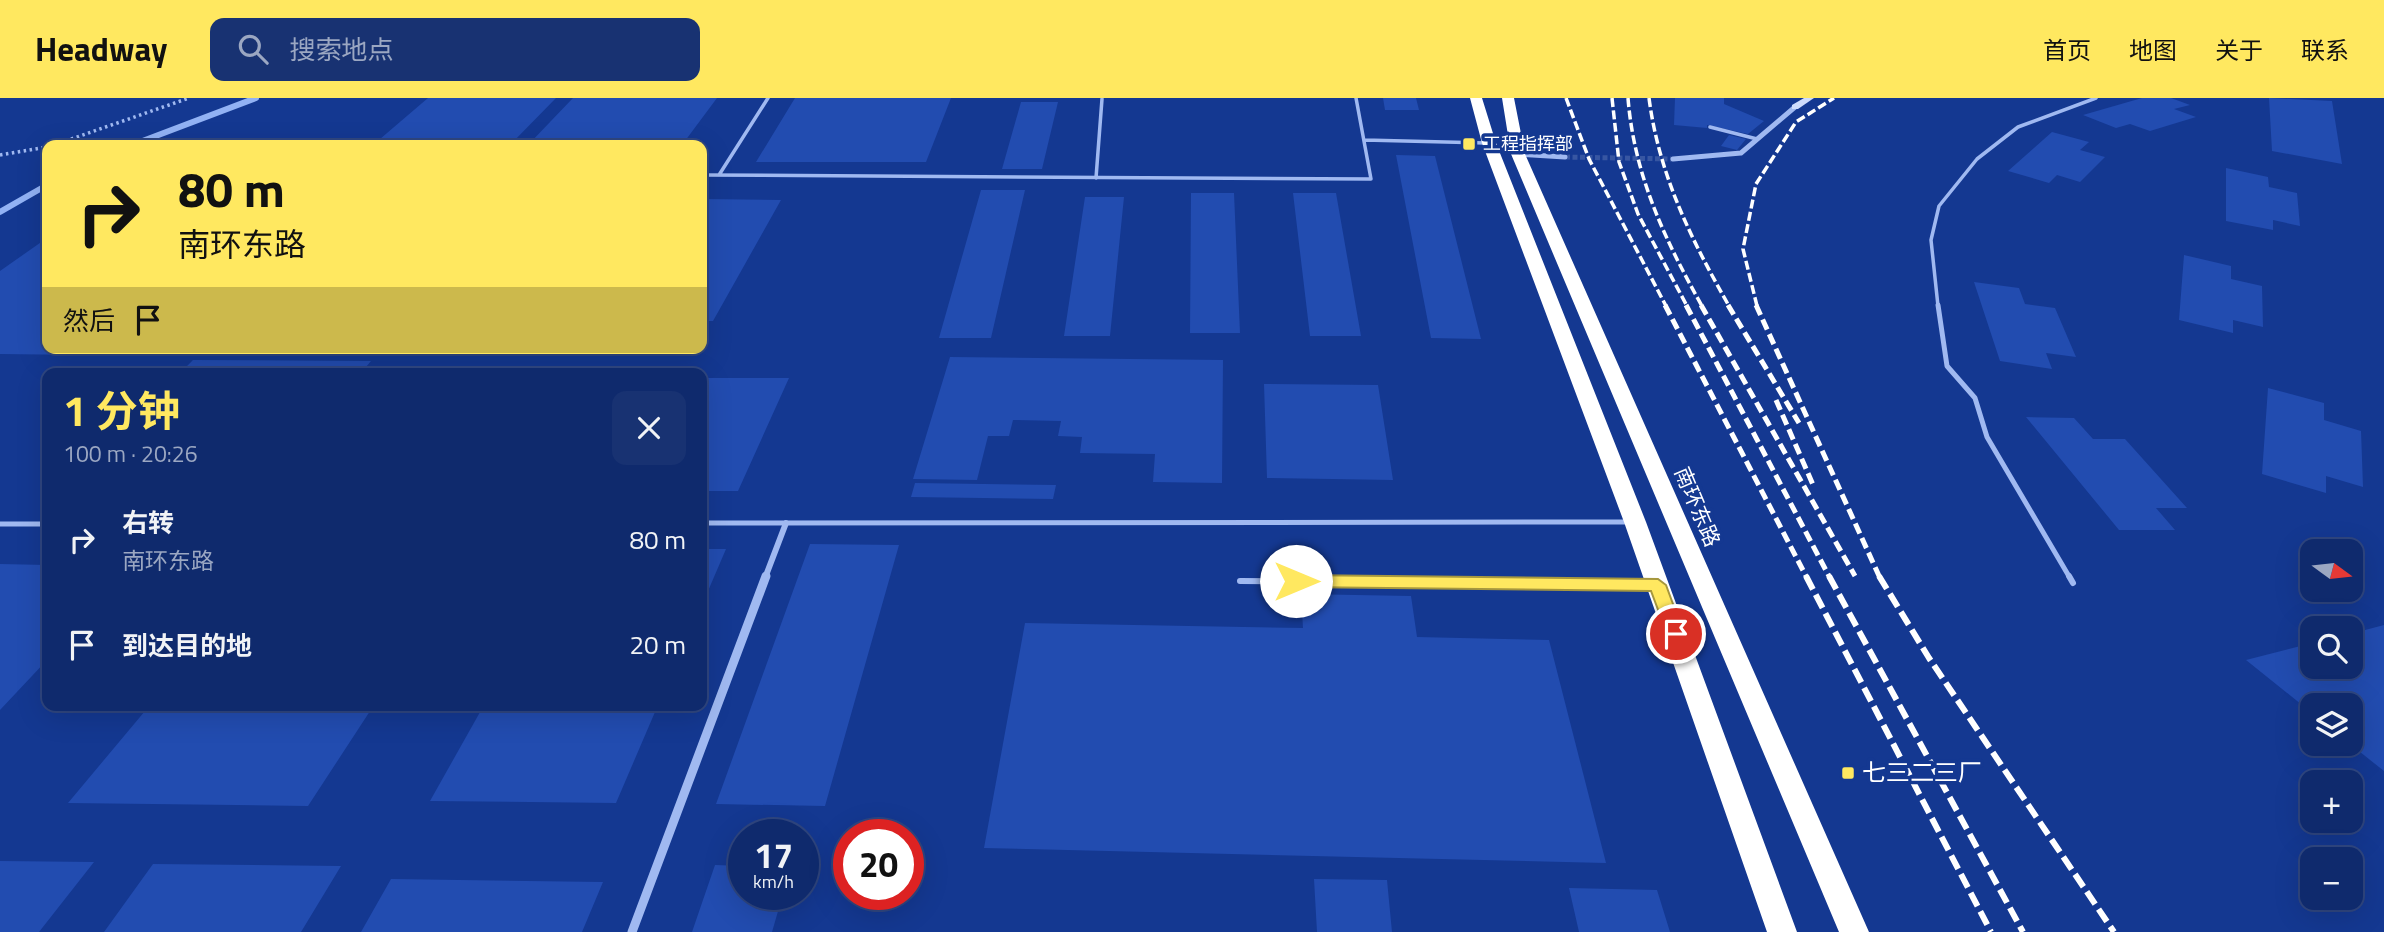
<!DOCTYPE html>
<html lang="zh">
<meta charset="utf-8">
<style>
:root{--surface:#0f2a6d;--page:#183272;--text:#f1f3f6;--muted:#9ba7c2;--line:#2f4680;--accent:#ffe860}
body{margin:0;font-family:"Titillium Web","Noto Sans SC",sans-serif;background:var(--page);color:var(--text);height:100vh;display:flex;flex-direction:column;font-size:26px;white-space:nowrap}
*{box-sizing:border-box;margin:0}
p{font-size:23px;color:var(--muted)}
.icon{flex:none;width:38px;height:38px;fill:none;stroke:currentColor;stroke-width:2;stroke-linecap:round;stroke-linejoin:round}
.map{position:relative;flex:1;overflow:hidden}
.details{position:absolute;left:42px;top:270px;width:665px;height:343px;display:flex;flex-direction:column;background:var(--surface);border-radius:14px;box-shadow:0 7px 28px #0002,0 0 0 2px var(--line)}
.details>*{flex:none}
.guide{position:absolute;left:42px;top:42px;width:665px;height:214px;border-radius:14px;box-shadow:0 7px 28px #0002,0 0 0 2px var(--line);background:#ffe860;color:#111;overflow:hidden}
.needle{width:46px;rotate:105deg}
.controls{position:absolute;left:2300px;top:441px;display:grid;gap:14px}
.controls a{display:grid;place-items:center;width:63px;height:63px;border-radius:14px;background:var(--surface);box-shadow:0 7px 28px #0002,0 0 0 2px var(--line);font-size:35px}
.speed{position:absolute;left:728px;top:721px;display:flex;gap:14px;font-size:35px;font-weight:700;text-align:center}
.speed>*{display:grid;place-content:center;width:91px;height:91px;border-radius:50%;background:var(--surface);box-shadow:0 7px 28px #0002,0 0 0 2px var(--line);line-height:1}
.speed small{font-size:18px;font-weight:400}
.speed .limit{border:10px solid #d22;background:#fff;color:#111}
.pin{position:absolute;display:grid;place-items:center;width:60px;height:60px;color:#fff;margin:-30px;border:4px solid #fff;border-radius:50%;box-shadow:0 2px 7px #0007}
.me{position:absolute;width:77px;margin:-38px;rotate:90deg;stroke-linejoin:round;filter:drop-shadow(0 0 5px #0008)}
.turn{display:flex;align-items:center;gap:24px;height:147px;padding:0 21px;font-size:32px}
.turn .icon{width:91px;height:91px;stroke-width:2.5}
.turn b{display:block;font-size:49px;line-height:60px}
.then{display:flex;align-items:center;height:66px;padding:0 21px;background:#0003;gap:14px;font-size:26px}
.round{display:grid;place-items:center;flex:none;width:74px;height:74px;border-radius:14px;background:var(--page)}
.head{display:flex;align-items:center;justify-content:space-between;height:119px;padding:0 21px}
h1{font-size:42px;font-weight:700;line-height:52px;color:var(--accent)}
ul{padding:0;list-style:none}
li{display:flex;align-items:center;gap:21px;height:105px;padding:0 21px}
li div{flex:1}
li b{display:block;font-size:26px}
li em{font-style:normal}
header{display:flex;align-items:center;gap:42px;box-sizing:border-box;height:98px;padding:0 35px;background:var(--accent);color:#111}
header strong{font-size:33px}
nav{display:flex;gap:38px;margin-inline-start:auto;font-size:24px}
.search{width:490px;height:63px;background:var(--page);display:flex;align-items:center;gap:18px;box-sizing:border-box;padding:0 24px;border-radius:14px;color:var(--muted);font-size:26px}
.map>svg:first-child{display:block}
.lines{fill:none;stroke-linecap:round;stroke-linejoin:round}
.stream{stroke:#92b2f4;stroke-width:6}
.building{fill:#224cb0}
.street-tunnel{stroke:#3756a2;stroke-width:5;stroke-dasharray:5 2.5;stroke-linecap:butt}
.path{stroke:#a0b9f1;stroke-width:3.5;stroke-dasharray:2.5 3.5;stroke-linecap:butt}
.lane-far2{stroke:#a0b9f1;stroke-width:3.5}
.lane-far1{stroke:#a0b9f1;stroke-width:5}
.lane{stroke:#a0b9f1;stroke-width:6}
.street-far2{stroke:#a0b9f1;stroke-width:5}
.street-far1{stroke:#a0b9f1;stroke-width:6}
.street{stroke:#a0b9f1;stroke-width:9}
.secondary{fill:#cfdcfc;fill-rule:evenodd}
.highway{fill:#fff;fill-rule:evenodd}
.rail-far2{stroke:#fff;stroke-width:3.5;stroke-dasharray:9 3.5;stroke-linecap:butt}
.rail-far1{stroke:#fff;stroke-width:5;stroke-dasharray:11 5;stroke-linecap:butt}
.rail{stroke:#fff;stroke-width:6;stroke-dasharray:15 6;stroke-linecap:butt}
.route{fill:#ffe860;stroke:#a6973e;stroke-width:2}
.poi-dot{fill:#ffe860;stroke:#143891;stroke-width:2.5}
.labels{text-anchor:middle;stroke-width:7;stroke-linejoin:round;paint-order:stroke}
.far-poi-label{font-size:18px;fill:#fff;stroke:#143891;text-anchor:start}
.street-label{font-size:21px;fill:#fff;stroke:#143891}
.near-poi-label{font-size:24px;fill:#fff;stroke:#143891;text-anchor:start}
</style>
<header>
<strong>Headway</strong>
<div class="search"><svg class="icon" aria-label="search" viewBox="0 0 24 24"><circle cx="10" cy="10" r="6"/><path d="M15 15l6 6"/></svg>搜索地点</div>
<nav><a>首页</a><a>地图</a><a>关于</a><a>联系</a></nav>
</header>
<div class="map">
<svg width="2384" height="834" viewBox="0 0 2384 834">
<rect width="100%" height="100%" fill="#143891"/>
<g class="lines">
<path class="stream" d="M132,47L256,0
M0,114L47,87"/>
</g>
<path class="building" d="M428,0H556L510,47H373Z
M573,0H717L682,47H528Z
M795,0H951L926,64H756Z
M1383,0H1416L1419,12H1385Z
M1675,0H1724V6L1764,23L1748,36L1707,27V30L1674,27Z
M2142,0H2171L2190,7L2174,11L2196,19L2150,33L2130,26L2116,30L2083,17Z
M2269,0L2332,3L2342,66L2272,53Z
M1021,4H1058L1042,71H1002Z
M2052,34L2089,44L2080,52L2105,59L2080,84L2057,77L2049,85L2008,73Z
M1729,37L1746,41L1737,52L1721,48Z
M1396,57L1435,58L1481,241L1431,240Z
M2226,70L2268,79L2269,89L2297,95L2300,128L2273,122V132L2226,123Z
M981,92H1025L991,240H939Z
M1191,95H1234L1240,235H1190Z
M1293,95H1336L1361,238H1310Z
M1085,99H1124L1110,238H1064Z
M702,101L781,102L713,223H702Z
M47,140V250H91L83,257L0,256V173Z
M2184,157L2231,168V181L2262,188L2263,229L2233,222V235L2179,222Z
M1974,184L2019,190L2025,206L2055,210L2076,259L2046,255L2052,271L2000,263Z
M950,259L1223,262L1222,385L1153,384L1155,356L1080,355L1082,339L1058,338L1061,323L1013,322L1009,338H988L977,382L913,381Z
M193,262L371,263L361,275H180Z
M424,268L674,269L671,275H418Z
M702,280H789L738,393H702Z
M1264,286L1378,287L1393,382L1267,380Z
M2268,290L2324,305V322L2361,333L2363,389L2326,378V395L2262,376Z
M2026,319L2074,320L2093,341H2125L2187,410H2156L2175,432H2119Z
M915,385L1056,387L1053,401L911,399Z
M810,446L899,447L825,708L716,706Z
M702,451H726L702,507Z
M0,466L47,467V562L0,612Z
M1301,496L1411,498L1417,539L1549,542L1606,765L984,750L1025,525L1303,530Z
M2384,527V673L2350,646V607H2312V615L2246,562L2312,545V569H2350V536Z
M150,607H374L308,708L68,705Z
M484,607H658L616,705L430,703Z
M0,763L94,764L39,834H0Z
M153,766L341,768L301,834H104Z
M715,767L744,768V796H783L772,834H692Z
M391,781L603,784L582,834H361Z
M1314,781L1387,782L1392,834H1317Z
M1569,790L1657,792L1670,834H1579Z"/>
<g class="lines">
<path class="street-tunnel" d="M1565,59L1673,61"/>
<path class="path" d="M54,47L189,0
M0,57L47,49"/>
<path class="lane-far2" d="M1710,29L1757,41
M1364,42L1486,45
M702,77L1371,81L1356,0
M719,77L768,0
M1096,80L1102,1
M1938,208L1931,142L1939,108L1977,61L2018,29L2096,0"/>
<path class="lane-far1" d="M1938,207L1947,268L1975,300L1987,339L2070,480
M702,425L1628,424
M0,426H47"/>
<path class="lane" d="M2069,478L2073,485
M1240,483L1651,487"/>
<path class="street-far2" d="M1518,56L1565,59
M1673,61L1741,55L1795,9"/>
<path class="street-far1" d="M765,480L786,425"/>
<path class="street" d="M632,834L766,478"/>
<path class="secondary" d="M1804,0H1814L1798,11H1792V7Z"/>
<path class="highway" d="M1470,0H1482L1496,45L1646,424L1797,834H1767L1624,424L1482,45Z
M1502,0H1514L1525,56L1869,834H1839L1511,56Z"/>
<path class="rail-far2" d="M1566,0L1589,61L1666,208
M1612,0L1619,64L1638,116L1687,208
M1628,0C1634,77 1665,142 1702,208
M1649,0C1659,77 1691,141 1729,208
M1757,208L1743,151L1756,86L1796,24L1834,0"/>
<path class="rail-far1" d="M1665,207L1807,480
M1686,207L1830,480
M1701,207L1855,478
M1728,207L1799,325
M1756,207L1880,480
M1776,302L1814,389"/>
<path class="rail" d="M1806,478L1991,834
M1829,478L2023,834
M1879,478L1929,560L2114,834"/>
</g>
<path class="route" d="M1296,477L1658,481L1666,487L1684,536L1682,541H1669L1651,493L1296,489L1288,483Z"/>
<g class="poi-dot">
<rect x="1462" y="39" width="14" height="14" rx="3.5"/>
<rect x="1841" y="668" width="14" height="14" rx="3.5"/>
</g>
<g class="labels">
<g class="far-poi-label">
<text x="1483" y="52">工程指挥部</text>
</g>
<g class="street-label">
<text transform="translate(1697 409) rotate(67)" y="7">南环东路</text>
</g>
<g class="near-poi-label">
<text x="1862" y="683">七三二三厂</text>
</g>
</g>
</svg>
<div class="controls">
<a><svg class="needle" viewBox="-14 -14 28 28"><path d="M0-13l5 13h-10z" fill="#e53935"/><path d="M0 13l5-13h-10z" fill="#9ba7c2"/></svg></a>
<a><svg class="icon" aria-label="search" viewBox="0 0 24 24"><circle cx="10" cy="10" r="6"/><path d="M15 15l6 6"/></svg></a>
<a><svg class="icon" aria-label="layers" viewBox="0 0 24 24"><path d="M12 4l9 5-9 5-9-5zM3 14l9 5 9-5"/></svg></a>
<a>+</a>
<a>−</a>
</div>
<div class="speed"><div>17<small>km/h</small></div><div class="limit">20</div></div>
<div class="pin" style="left:1676px;top:536px;background:#d93025"><svg class="icon" aria-label="arrive" viewBox="0 0 24 24"><path d="M6 21V4h12l-3 4 3 4H6"/></svg></div>
<svg class="me" style="left:1296px;top:483px" viewBox="-20 -20 40 40"><circle r="19" fill="#fff"/><path d="M0-13L10 11 0 6-10 11z" fill="#ffe860"/></svg>
<div class="guide">
<div class="turn"><svg class="icon" aria-label="right" viewBox="0 0 24 24"><path d="M7 20v-9h11M14 6l5 5-5 5"/></svg><div><b>80 m</b>南环东路</div></div>
<div class="then">然后<svg class="icon" aria-label="arrive" viewBox="0 0 24 24"><path d="M6 21V4h12l-3 4 3 4H6"/></svg></div>
</div>
<section class="details">
<div class="head"><div><h1>1 分钟</h1><p>100 m · 20:26</p></div><a class="round"><svg class="icon" aria-label="close" viewBox="0 0 24 24"><path d="M6 6l12 12M18 6L6 18"/></svg></a></div>
<ul>
<li><svg class="icon" aria-label="right" viewBox="0 0 24 24"><path d="M7 20v-9h11M14 6l5 5-5 5"/></svg><div><b>右转</b><p>南环东路</p></div><em>80 m</em></li>
<li><svg class="icon" aria-label="arrive" viewBox="0 0 24 24"><path d="M6 21V4h12l-3 4 3 4H6"/></svg><div><b>到达目的地</b></div><em>20 m</em></li>
</ul>
</section>
</div>
